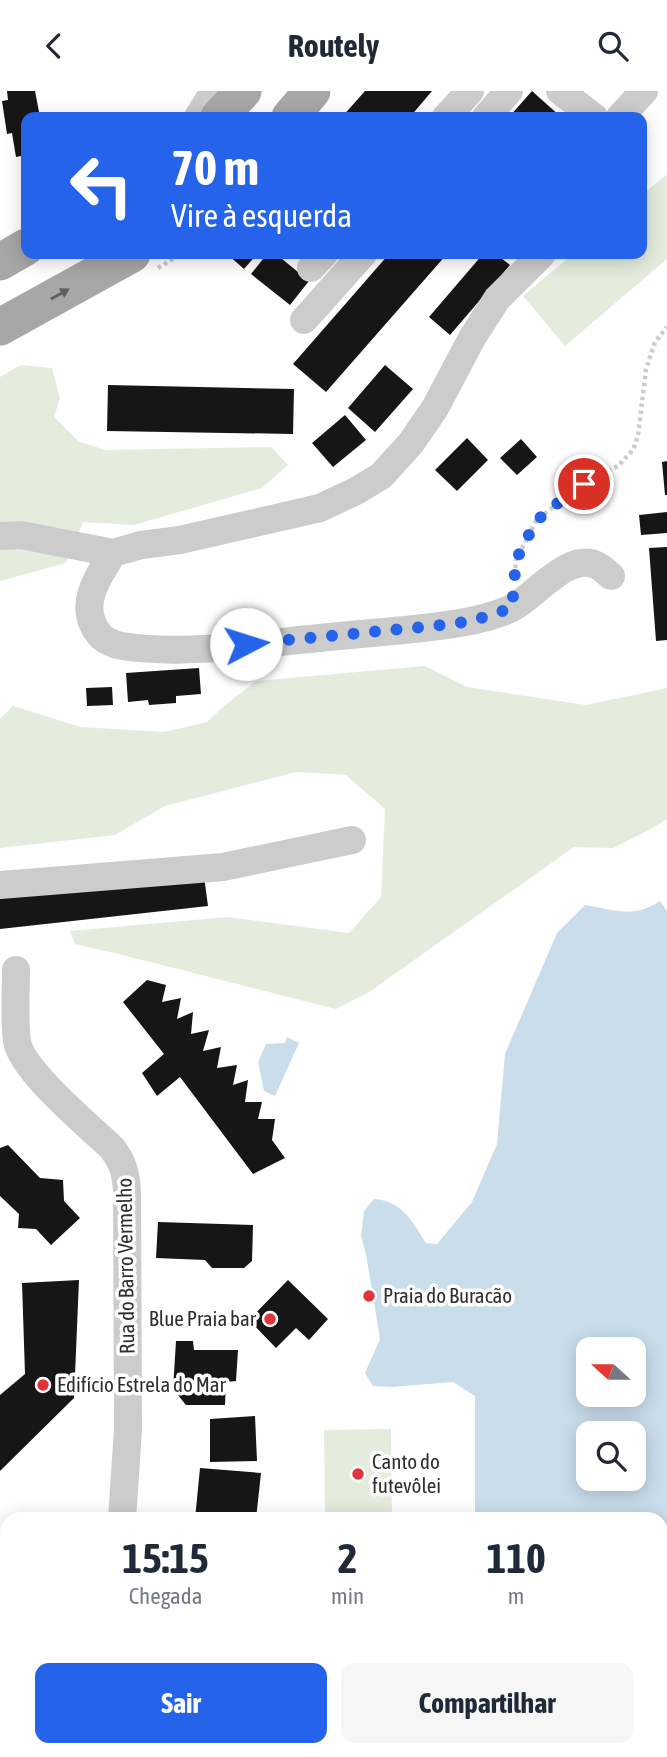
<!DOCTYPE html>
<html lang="pt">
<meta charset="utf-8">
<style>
:root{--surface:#fff;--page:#f6f6f7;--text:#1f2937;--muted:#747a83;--accent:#2563eb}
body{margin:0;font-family:"Asap Condensed",sans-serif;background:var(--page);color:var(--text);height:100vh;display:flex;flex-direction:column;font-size:26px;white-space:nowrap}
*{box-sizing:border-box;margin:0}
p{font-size:23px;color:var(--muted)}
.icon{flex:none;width:38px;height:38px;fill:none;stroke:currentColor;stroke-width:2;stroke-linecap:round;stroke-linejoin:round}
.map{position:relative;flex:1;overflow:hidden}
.details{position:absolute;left:0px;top:1421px;width:668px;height:245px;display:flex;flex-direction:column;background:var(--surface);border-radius:21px 21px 0 0;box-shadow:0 4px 18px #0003}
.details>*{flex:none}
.banner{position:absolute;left:21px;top:21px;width:626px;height:147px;border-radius:14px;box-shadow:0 4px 18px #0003;background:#2563eb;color:#fff;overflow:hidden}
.needle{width:46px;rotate:291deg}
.tools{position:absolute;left:576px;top:1246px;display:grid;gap:14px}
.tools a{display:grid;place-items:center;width:70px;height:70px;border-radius:14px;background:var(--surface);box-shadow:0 4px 18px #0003;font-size:35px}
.pin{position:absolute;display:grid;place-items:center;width:60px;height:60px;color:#fff;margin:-30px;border:4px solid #fff;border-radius:50%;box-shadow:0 2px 7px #0007}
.me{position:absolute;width:77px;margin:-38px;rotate:85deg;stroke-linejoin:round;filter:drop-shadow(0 0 5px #0008)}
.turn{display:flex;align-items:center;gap:24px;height:147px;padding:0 35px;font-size:32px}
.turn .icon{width:91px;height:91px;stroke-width:2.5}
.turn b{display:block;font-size:49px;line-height:60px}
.eta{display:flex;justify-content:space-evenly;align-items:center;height:119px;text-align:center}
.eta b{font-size:42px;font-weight:700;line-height:49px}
.primary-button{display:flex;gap:14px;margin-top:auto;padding:14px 35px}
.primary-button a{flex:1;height:80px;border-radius:14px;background:var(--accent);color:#fff;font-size:28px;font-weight:700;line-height:80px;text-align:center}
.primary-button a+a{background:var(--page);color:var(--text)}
header{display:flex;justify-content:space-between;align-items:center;height:91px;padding:0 35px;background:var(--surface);font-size:32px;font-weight:700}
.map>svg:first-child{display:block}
.green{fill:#e4ecdd}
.water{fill:#c9ddeb;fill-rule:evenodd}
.building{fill:#161616}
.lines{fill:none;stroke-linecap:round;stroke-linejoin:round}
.path{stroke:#ccc;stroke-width:4.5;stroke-dasharray:3.5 3.5;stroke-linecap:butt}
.minor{stroke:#ccc;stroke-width:28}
.major{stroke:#a7a7a7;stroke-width:37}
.oneway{fill:#5f5f5f}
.route{stroke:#2563eb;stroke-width:12;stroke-dasharray:0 21.6}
.poi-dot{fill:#e1353c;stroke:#fff;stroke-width:2.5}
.labels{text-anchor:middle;stroke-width:7;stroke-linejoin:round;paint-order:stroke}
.street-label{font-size:21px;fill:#2f2f2f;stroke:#fff}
.poi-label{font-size:21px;fill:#2f2f2f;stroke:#fff;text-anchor:start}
</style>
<header><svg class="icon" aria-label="back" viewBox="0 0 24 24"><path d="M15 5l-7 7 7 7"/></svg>Routely<svg class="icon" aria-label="search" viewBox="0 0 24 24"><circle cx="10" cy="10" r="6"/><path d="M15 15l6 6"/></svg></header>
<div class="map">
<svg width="667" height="1666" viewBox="0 0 667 1666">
<rect width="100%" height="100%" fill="#fff"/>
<path class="green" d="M667,83V168L565,255L523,205L573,163H642V104Z
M21,274L52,277L60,308L54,326L78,350L105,359L271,356L288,374L262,397L134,434L83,431L66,472L0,490V286Z
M425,575L467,596L586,614L667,597V728L647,740L613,757L574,756L369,901L336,918L118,863L75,853L70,840L228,826L349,842L381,806L385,718L346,684L296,681L165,715L115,744L0,757V628L13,615L81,636L164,641L207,631L224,615L256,590Z
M391,1338L392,1428H325L324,1339Z"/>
<path class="water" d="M660,810L667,820V1666H475L474,1659H662V1428H475V1305L453,1291L391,1296L373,1295L365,1282L380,1248L366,1163L361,1145L364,1120L374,1108C402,1110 412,1130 426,1152L437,1153L472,1111L497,1053L505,963L557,842L585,814C616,819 632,828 660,810ZM588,1258H634V1304H588ZM588,1342H634V1388H588Z
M287,946L299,952L275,1005L264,1000L258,971L266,953L285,952Z"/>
<path class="building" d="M7,0H35L40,26H26V64L16,66L12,42L7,43L2,10L8,9Z
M365,0H432L410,26H342Z
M532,0L561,26H509Z
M227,163H257L244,178Z
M267,163H276L309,190L290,214L251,183Z
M389,163H447L326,301L293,273Z
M483,163H496L510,174L450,244L429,226Z
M385,274L413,298L375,341L348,317Z
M108,294L294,298L293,343L107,340Z
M345,324L366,349L333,376L312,352Z
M467,347L488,369L457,400L435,379Z
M521,348L537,366L517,384L500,367Z
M667,370V404H665L662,371Z
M667,421V442L641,444L639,424Z
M667,456V549L656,550L649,457Z
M199,577L201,603L176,605V612L149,614L148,609L128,611L126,582Z
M112,596L113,614L87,615L86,597Z
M204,785L208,815L0,838V805Z
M147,889L166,894L162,911L181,907L177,928L193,921L191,943L209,939L203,960L221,956L217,977L237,974L233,994L248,989L245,1011H262L258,1028H275L272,1049L285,1067L253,1083L180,986L157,1005L142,982L164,963L123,911Z
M8,1054L40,1087L63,1089L64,1110L80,1127L51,1154L36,1138L18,1137L19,1123L0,1105V1057Z
M158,1131L253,1134L252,1170L244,1177H212L205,1169L156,1167Z
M79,1189L74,1307L0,1380V1304L25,1283L22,1192Z
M288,1189L328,1228L309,1249L296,1237L276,1257L249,1229Z
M176,1250H193L194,1259H238L236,1290L226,1291L225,1314H186L173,1298Z
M255,1325L257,1370L210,1371V1328Z
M200,1377L261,1382L256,1428H195Z
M25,1423L65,1426V1428H25Z
M0,1472L7,1473V1516L0,1515Z
M0,1573H7V1637L1,1636L3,1615H0Z
M0,1650L7,1652V1659H25L29,1666H0Z
M203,1659H238L256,1662L255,1666H202Z"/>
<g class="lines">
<path class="path" d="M158,177L181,163
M515,484L516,469L536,430L570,402L597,385L618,375L633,359L638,345L646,278L655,251L667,236"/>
<path class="minor" d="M560,0L594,26
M198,26L214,0
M446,26L470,0
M486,26L509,0
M620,26L644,0
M311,177L324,163
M304,229L363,163
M0,445L21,444L113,462L141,454L180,449L320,417L356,400L381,385L411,352L435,317L472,247L497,208L542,163
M113,462C97,487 77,516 99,543C103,549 115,554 122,555C186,565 265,552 329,546C376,541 425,539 471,530C484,527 500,523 512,517C535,505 570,459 598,475C603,477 607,482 611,485
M0,794L223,776L352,749
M16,879C16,902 14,927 17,950C21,979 89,1035 112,1057C123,1071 126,1083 127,1100L128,1338L122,1428
M95,1666L96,1659"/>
<path class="major" d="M219,26L243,0
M290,26L312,0
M0,171L26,156
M0,236L132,163"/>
</g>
<defs><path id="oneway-solid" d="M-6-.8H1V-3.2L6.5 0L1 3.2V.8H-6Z" transform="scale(1.75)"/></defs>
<use class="oneway" href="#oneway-solid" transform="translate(60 203) rotate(-29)"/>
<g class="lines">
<path class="route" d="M246,553L433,535L472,530L512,517L516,469L536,430L570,402L584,393"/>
</g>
<g class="poi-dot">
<circle cx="369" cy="1205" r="7"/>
<circle cx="270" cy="1228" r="7"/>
<circle cx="43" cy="1294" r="7"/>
<circle cx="358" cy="1383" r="7"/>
</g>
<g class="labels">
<g class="street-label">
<text transform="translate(126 1175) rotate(-91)" y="7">Rua do Barro Vermelho</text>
</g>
<g class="poi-label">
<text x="383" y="1212">Praia do Buracão</text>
<text x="256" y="1235" text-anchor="end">Blue Praia bar</text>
<text x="57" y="1301">Edifício Estrela do Mar</text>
<text x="372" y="1378">Canto do<tspan x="372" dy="24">futevôlei</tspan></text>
</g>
</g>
</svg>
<div class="tools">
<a><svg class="needle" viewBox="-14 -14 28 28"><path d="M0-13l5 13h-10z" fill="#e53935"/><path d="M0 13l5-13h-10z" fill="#747a83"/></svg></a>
<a><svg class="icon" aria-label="search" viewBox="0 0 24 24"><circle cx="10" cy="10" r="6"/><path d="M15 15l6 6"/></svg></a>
</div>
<div class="pin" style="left:584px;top:393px;background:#d93025"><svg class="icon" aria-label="arrive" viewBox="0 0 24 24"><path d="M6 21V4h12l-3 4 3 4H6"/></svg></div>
<svg class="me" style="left:246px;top:553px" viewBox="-20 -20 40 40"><circle r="19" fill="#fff"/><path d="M0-13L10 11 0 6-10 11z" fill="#2563eb"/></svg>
<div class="banner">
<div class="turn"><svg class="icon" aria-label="left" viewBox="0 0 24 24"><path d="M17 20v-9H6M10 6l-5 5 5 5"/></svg><div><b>70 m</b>Vire à esquerda</div></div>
</div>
<section class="details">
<div class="eta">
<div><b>15:15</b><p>Chegada</p></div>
<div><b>2</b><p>min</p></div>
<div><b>110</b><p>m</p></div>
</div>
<div class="primary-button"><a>Sair</a><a>Compartilhar</a></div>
</section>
</div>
